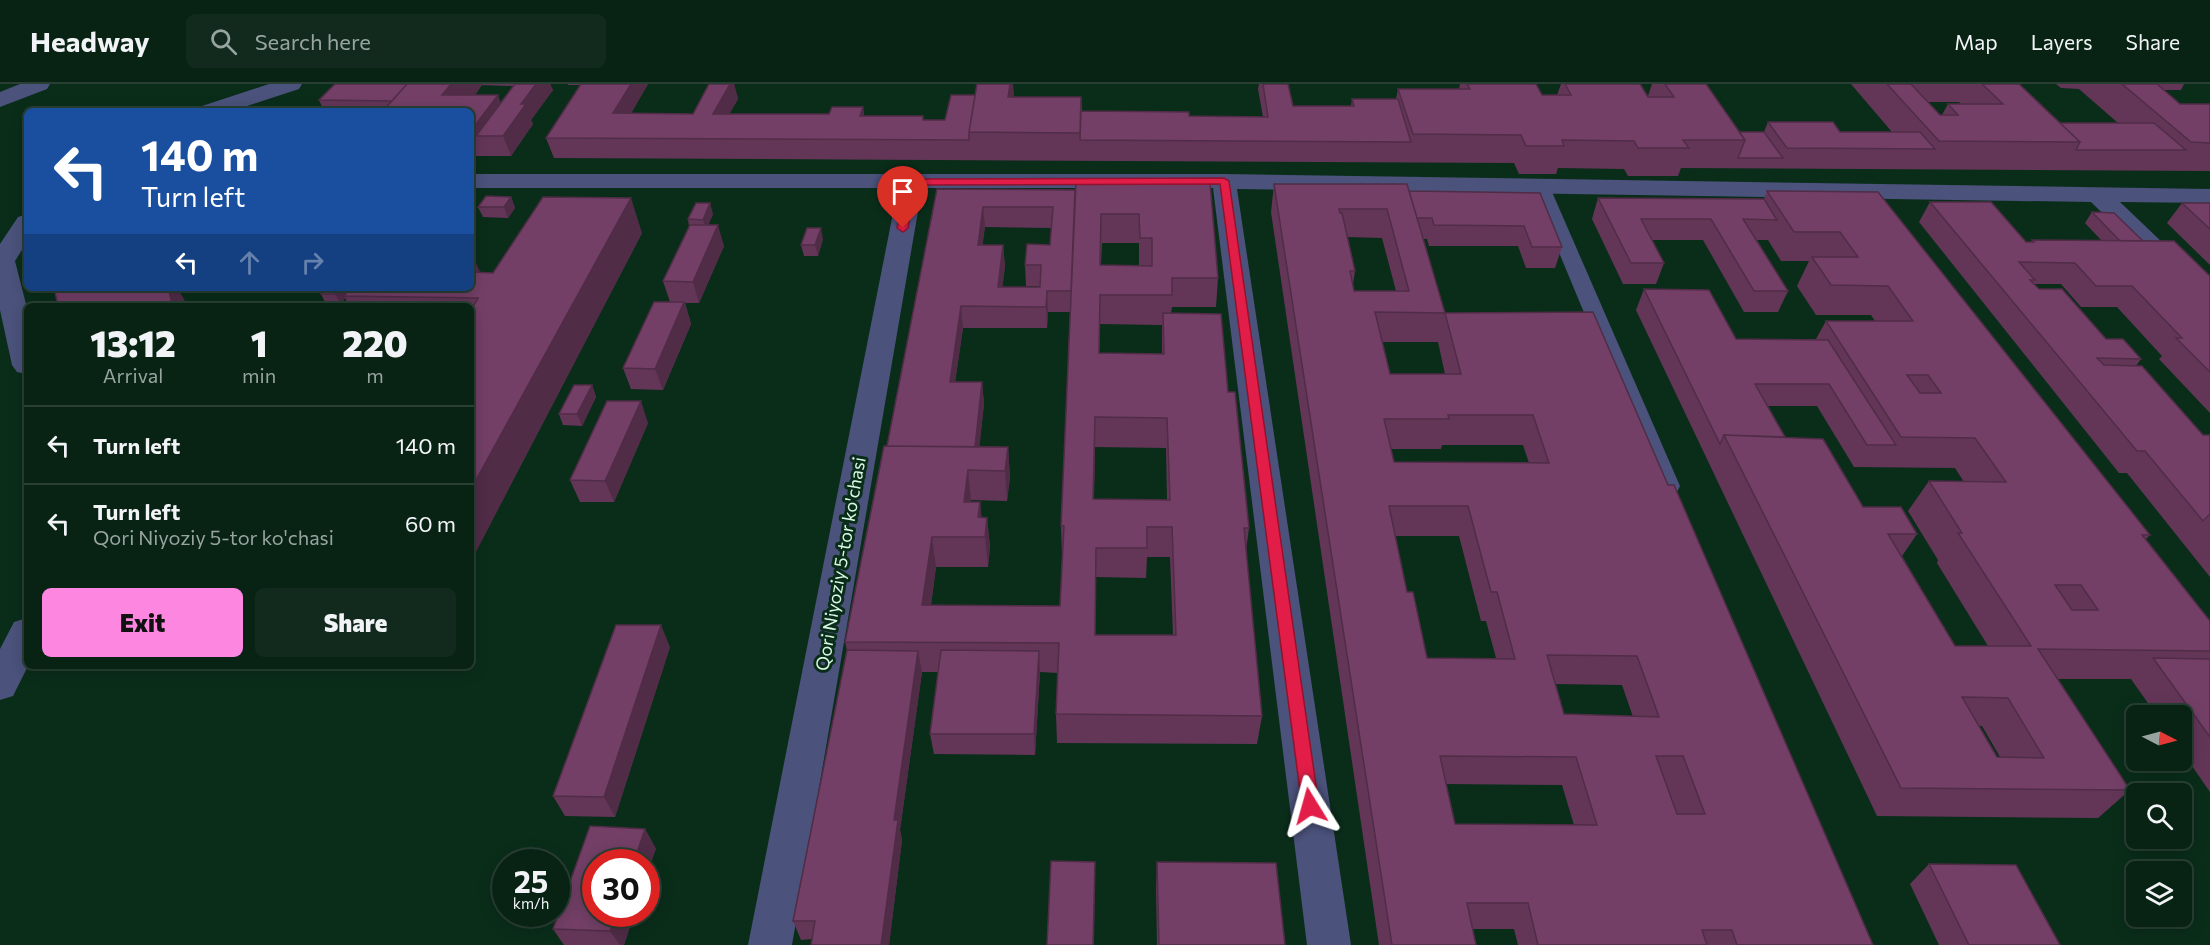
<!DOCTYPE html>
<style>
:root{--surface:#082214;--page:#112a1d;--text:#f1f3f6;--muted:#98a4a0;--line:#293f34;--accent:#fd86e1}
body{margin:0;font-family:Commissioner,sans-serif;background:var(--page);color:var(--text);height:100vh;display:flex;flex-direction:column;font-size:22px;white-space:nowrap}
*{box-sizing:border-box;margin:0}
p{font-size:20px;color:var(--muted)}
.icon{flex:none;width:33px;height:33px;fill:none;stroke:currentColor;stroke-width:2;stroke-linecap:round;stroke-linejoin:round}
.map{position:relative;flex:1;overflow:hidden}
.drawer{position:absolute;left:24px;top:219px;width:450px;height:366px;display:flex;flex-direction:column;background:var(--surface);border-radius:9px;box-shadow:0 3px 15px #0003,0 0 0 2px var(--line)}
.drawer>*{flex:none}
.top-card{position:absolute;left:24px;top:24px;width:450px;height:183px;border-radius:9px;box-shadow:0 3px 15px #0003,0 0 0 2px var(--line);background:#1a4fa0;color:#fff;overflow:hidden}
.needle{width:39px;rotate:96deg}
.buttons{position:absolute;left:2126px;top:621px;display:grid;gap:12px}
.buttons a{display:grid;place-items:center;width:66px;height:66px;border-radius:9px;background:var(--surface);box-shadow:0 3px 15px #0003,0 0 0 2px var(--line);font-size:30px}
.speed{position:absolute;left:492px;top:765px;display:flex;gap:12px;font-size:30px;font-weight:700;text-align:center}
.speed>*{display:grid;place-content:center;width:78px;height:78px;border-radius:50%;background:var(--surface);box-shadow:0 3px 15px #0003,0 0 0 2px var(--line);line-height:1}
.speed small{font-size:15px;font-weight:400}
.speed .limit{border:9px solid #d22;background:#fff;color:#111}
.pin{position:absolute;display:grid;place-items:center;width:51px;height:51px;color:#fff;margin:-62px -26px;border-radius:50% 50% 50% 0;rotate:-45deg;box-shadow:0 0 6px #0007}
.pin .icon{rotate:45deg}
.me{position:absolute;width:66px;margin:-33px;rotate:352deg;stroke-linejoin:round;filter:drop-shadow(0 0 4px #0008)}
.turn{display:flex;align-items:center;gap:21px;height:126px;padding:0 18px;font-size:27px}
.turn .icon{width:78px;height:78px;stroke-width:2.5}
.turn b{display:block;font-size:42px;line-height:51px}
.lanes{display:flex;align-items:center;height:57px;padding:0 18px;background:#0003;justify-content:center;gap:30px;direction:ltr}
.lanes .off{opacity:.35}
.eta{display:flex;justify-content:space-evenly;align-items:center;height:102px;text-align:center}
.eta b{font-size:36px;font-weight:800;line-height:42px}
.button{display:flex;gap:12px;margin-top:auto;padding:12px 18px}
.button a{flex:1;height:69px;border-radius:9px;background:var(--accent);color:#111;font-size:24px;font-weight:800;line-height:69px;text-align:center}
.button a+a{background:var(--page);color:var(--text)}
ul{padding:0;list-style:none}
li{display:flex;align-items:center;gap:18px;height:78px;padding:0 18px;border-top:2px solid var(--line)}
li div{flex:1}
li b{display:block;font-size:22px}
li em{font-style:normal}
header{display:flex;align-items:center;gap:36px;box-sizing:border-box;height:84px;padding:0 30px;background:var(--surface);border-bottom:2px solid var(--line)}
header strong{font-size:28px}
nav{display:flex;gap:33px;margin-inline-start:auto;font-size:21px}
.search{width:420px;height:54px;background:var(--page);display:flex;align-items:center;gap:15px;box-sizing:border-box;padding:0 21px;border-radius:9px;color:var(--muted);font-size:22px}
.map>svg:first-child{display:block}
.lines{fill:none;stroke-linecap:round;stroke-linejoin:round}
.lane{fill:#4b527b;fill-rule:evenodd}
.street{fill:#4b527b;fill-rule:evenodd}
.wall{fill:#633658;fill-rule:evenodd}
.shaded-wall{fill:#502c47}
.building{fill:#733f66;stroke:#502c47;stroke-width:1.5;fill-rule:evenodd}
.route{fill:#e11d48;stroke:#92132f;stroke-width:1.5}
.labels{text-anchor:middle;stroke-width:6;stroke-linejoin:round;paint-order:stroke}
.street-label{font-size:18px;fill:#d9f9e4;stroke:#0a2d1a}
</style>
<header>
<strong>Headway</strong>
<div class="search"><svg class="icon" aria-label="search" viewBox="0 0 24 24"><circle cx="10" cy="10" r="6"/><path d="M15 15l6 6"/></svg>Search here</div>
<nav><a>Map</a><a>Layers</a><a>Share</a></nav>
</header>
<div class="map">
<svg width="2210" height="861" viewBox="0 0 2210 861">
<rect width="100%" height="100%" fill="#0a2d1a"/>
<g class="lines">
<path class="lane" d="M1540,95L1547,97L1549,101L1680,402L1677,408L1668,411L1659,408L1656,402L1531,101L1533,97Z"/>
<path class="street" d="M20,0H50L47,5L0,23V8Z
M269,0H302L299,5L232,27H199L202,22Z
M471,90H1224L2210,105V119L2120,118L2210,204V227L2200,225L2091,118L1237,105L1351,861H1307L1213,104H922L792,861H748L898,104H471Z
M27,130V158L15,177L27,224V290L17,288L12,281L0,226V160L18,133Z
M27,534L28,582L13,612L0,616V565L14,538Z"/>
</g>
<path class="wall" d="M335,0H550L553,6L531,36L533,40L511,72H471V27H324L319,16ZM482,1L513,2L500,19L475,11Z
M568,0H648L631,29L693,30L709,0H734L738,15L729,30H829L863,23L864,32L924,36H945L975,11L977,0H1013V13H1081L1082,27L1189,32L1263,33L1258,5L1259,0H1288L1293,22H1351L1352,15H1396L1398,5H1459L1460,0H1536L1542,11H1557L1561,0H1640L1648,12L1652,0H1706L1739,48H1764L1768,38L1840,48H1892L1851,0H2019L2060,39H2118L2079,5L2061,4L2056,0H2184L2181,6H2163L2180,20H2210V87L1681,84L1678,92H1628L1624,85L1558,84L1556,90H1519L1514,79L554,74L546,54L580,1H568ZM1928,18H1959L1961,20H1948L1942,31H1940Z
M1210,99L1218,194L1216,223H1172L1171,229L1228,308L1249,444L1246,466L1262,632L1257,660L1057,659L1056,630L1058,589L1040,588L1035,671L934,670L930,650L938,588H922L900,746L902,756L889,861H811L812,855L801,856L793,837L847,566L845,558L887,362L937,105L1075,106ZM985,143L1052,144L1050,161L1025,181L1026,202H1040V203H1002L1005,182L1003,161H982ZM1102,159H1139V182L1101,181ZM1048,228H1070L1061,442L1062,472L1060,522L931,521L936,483H988L990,463L987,434L981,433L980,418H971V416L1007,417L1010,393L1008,363H979L984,320L982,298H955L963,244H1047ZM1100,240L1162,241V270L1099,269ZM1095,363L1166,364L1167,416L1094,415ZM1147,473H1170L1173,551H1095L1096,493L1146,494Z
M1274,100L1409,107L1540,109L1562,163L1555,184H1526L1518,162H1429L1427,155H1423L1445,229L1438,258H1382L1390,290H1445L1438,258L1445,229L1668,401L1873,861H1518L1514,845H1473L1476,861H1379L1271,128ZM1347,153L1382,154L1396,207H1354L1353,200L1355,187ZM1442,361H1523L1529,379L1394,378L1391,365H1441ZM1395,452H1459L1481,537H1486L1496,574H1427L1407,508ZM1555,600L1622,601L1633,633L1564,630ZM1446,700L1562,701L1574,741L1455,740Z
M1767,107L1878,108L2150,451L2146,455L2210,537V708L2181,666V632H2157L2131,595H2057L2130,706L2098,734L1877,732L1636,226L1644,205L1736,255H1816L1826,237H1875L1871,231H1816L1797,202L1809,177H1781L1768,156H1757L1788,207L1778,228H1744L1703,156H1652L1664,179L1656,200H1623L1592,135L1598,114L1764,115ZM1767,322H1817L1854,383L1955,384L1964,398L1929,397L1908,427L1938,476L1937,479L1988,562H1955L1902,472L1917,450L1863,423L1785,353ZM1979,642H1982L2000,673H1997Z
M511,113L515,124L508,134L483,133L478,123Z
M1930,118L2026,158H2031L2032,156L2102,157L2085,139L2092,128L2143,157L2210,192V329L2159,275L2162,272L2117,223H2081L2061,200H2034L2039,205L2106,255L2141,275L2136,282L2203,351H2210V493L2127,389H2119L1919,138Z
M2182,119H2210V181L2167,139Z
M713,130L708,141L724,162L699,219H685L691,240L663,306L631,305L623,284L670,218L663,197L689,142L688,135Z
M642,149L471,477V222H349L345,214L341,221L327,222L321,210L325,204H343L346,209L480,189H493Z
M823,155L818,172H804L801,161Z
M592,301L596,313L582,342L563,341L559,330Z
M648,339L614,418H580L570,396Z
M670,563L615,733L565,732L553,712Z
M645,745L656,765L596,830H634L624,861H564L553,845Z
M1157,778L1285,861H1157L1156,805Z
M1929,780L2060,861H1939L1910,800Z"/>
<path class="shaded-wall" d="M451,0H482V1L462,27L442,11Z
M536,0H550L553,6L531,36L533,40L511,72L503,52L521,20Z
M631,0H648L620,49L613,29Z
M730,0H734L738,15L718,50L713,30Z
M1010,0H1013L1014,11L1010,40L1008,13Z
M498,11L508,39L476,52L473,44Z
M863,23L866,43L860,32Z
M511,113L515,124L508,134L504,123Z
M631,114L642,149L471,477V405Z
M710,119L713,130L706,147L703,136Z
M983,123L985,143L980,182L978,161Z
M718,141L724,162L699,219L693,198Z
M821,144L823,155L818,172L815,161Z
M1003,161L1005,182L1000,224L998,203Z
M471,168L487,203L471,204Z
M168,204H177L184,215L186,222H173Z
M338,204H343L347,211L344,212L345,214L341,221L335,210Z
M1047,207L1048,228L1047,244L1046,223Z
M684,218L691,240L663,306L655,285Z
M961,222L963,244L952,319L950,298Z
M982,298L984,320L977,386L974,371Z
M592,301L596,313L582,342L577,330Z
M641,317L648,339L614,418L605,397Z
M1095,333V363L1093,445V415Z
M1008,363L1010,393L1007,417L1005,387Z
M968,386L971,416L968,448L964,418Z
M980,418L983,448L978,433Z
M987,434L990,463L988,483L985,453Z
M932,453L936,483L927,551L922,521Z
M1096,464V493L1095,580V551Z
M661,541L670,563L615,733L604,713Z
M918,567L922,588L900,746L902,756L889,861H881L894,736Z
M1039,567L1040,588L1035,671L1034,650Z
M645,745L656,765L646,793V778H634Z
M1095,778L1094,861H1093Z
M616,830H634L624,861H620L610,847Z"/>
<path class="building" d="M335,0H407L392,17L319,16Z
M407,0H451L442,11H498L473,44H471V27H383Z
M515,0H536L521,20H526L503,52H476Z
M581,0H631L613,29L693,30L709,0H730L713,30H829L832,23H863L860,32H923V36H945L951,11H975L969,48V56L546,54Z
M977,0H1010L1008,13H1081L1080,49L969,48Z
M1263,0H1288L1293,22H1354L1352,15H1398L1411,58L1080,56L1081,27L1189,28V32L1268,33Z
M1467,0H1536L1542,11H1571L1565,0H1640L1648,13H1674L1665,0H1706L1745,56H1683L1689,64H1638L1634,57L1562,56L1564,62H1526L1521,51L1413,50L1398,5H1470Z
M1887,0H1911L1940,31H1958L1948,20H2003L1982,0H2019L2080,58L1939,57Z
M2122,0H2157L2180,20H2210V59L2191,58Z
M1768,38H1833L1840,48H1920L1935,65L1787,64Z
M2060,39H2154L2186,66H2076L2080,58Z
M1739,48H1764L1783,74H1738L1745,56Z
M1076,98L1210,99L1218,194H1172V211H1100L1099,269L1164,270L1163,229L1221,230L1228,308H1235L1249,444H1244L1262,632L1056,630L1059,559L845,558L884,362L1008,363L1005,387L968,386L964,418H980L978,433L987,434L985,453H932L922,521L1060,522L1064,442H1061ZM1101,130H1139L1140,154H1152V182L1100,181ZM1095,333L1167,334L1170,416L1093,415ZM1147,443H1172L1176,551H1095L1096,464H1147Z
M1274,100H1407L1445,229L1375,228L1390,290H1461L1445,229L1593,228L1668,401H1674L1873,861H1737L1732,846H1702L1707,861H1538L1528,819H1467L1476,861H1392ZM1339,125H1387L1409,207H1354L1350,187H1355L1342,129H1340ZM1448,331H1533L1549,379L1394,378L1384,335H1449ZM1389,422H1468L1491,508H1497L1515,575L1427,574L1413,508H1407ZM1547,571L1637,572L1659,633L1564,630ZM1440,672L1576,673L1597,741L1455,740ZM1656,672H1683L1705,730H1677Z
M937,105L1075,106L1071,207H1047L1046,223L961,222L950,298H982L975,363L887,362ZM983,123H1053L1050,161L1027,160L1025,181H1041L1040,203H998L1003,161H978Z
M1409,107L1540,109L1562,163H1532L1524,142L1434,141L1432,134H1417Z
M1767,107L1878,108L2150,451H2142L2210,537V567L2038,565L2130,706L1901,704L1724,351L1823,355L1863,423H1901L1917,450H1888L1955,562H2031L1958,449H1962L1929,397L2006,398L1975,354L1901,353L1826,237H1913L1888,202L1831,201L1812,173H1858L1840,148H1794ZM1907,291H1928L1941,309H1920ZM2055,501H2081L2098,526H2072ZM1962,613L2008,614L2044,674L1997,673Z
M486,112L511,113L504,123H478Z
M543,113L631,114L471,405V226L478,214L344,212L350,204H471V188L493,189Z
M1598,114L1764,115L1777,136L1743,135L1788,207H1754L1711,135H1641L1664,179H1631Z
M1930,118H1991L2026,158H2034L2032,156L2174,157L2210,192V288L2176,254H2182L2132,202H2096L2075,179L2019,178L2035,196H2030L2039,205H2062L2106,255H2123L2141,275L2097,274L2104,281L2142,282L2203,351H2210V430L2203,437L2145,367H2137Z
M696,119H710L703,136L688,135Z
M2182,119H2210V145Z
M2092,128L2114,129L2143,157H2120Z
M690,141H718L693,198L663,197Z
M807,144H821L815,161H801Z
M54,204H168L173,222H58Z
M325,204H338L335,210H321Z
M1644,205L1709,206L1736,255L1828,256L1896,361H1867L1829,300H1755L1785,353L1724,351L1720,360Z
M654,218H684L655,285L623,284Z
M574,301H592L577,330H559Z
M607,317H641L605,397L570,396Z
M616,541H661L604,713L553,712Z
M847,566L918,567L894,736H898L881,861H811L815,837H793Z
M941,566L1039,567L1034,650H930Z
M2153,574L2210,575V653Z
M590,742L645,745L634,778H596V830H616L610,847L553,845Z
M1051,777L1095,778L1093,861H1047Z
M1157,778L1276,779L1285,861H1159Z
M1929,780L2016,781L2060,861H1969Z"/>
<path class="route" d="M1224,94L1229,97L1319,722L1316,727L1310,730L1304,727L1302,722L1220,100L916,101L908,144L903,148L897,144L906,98L911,95Z"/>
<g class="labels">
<g class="street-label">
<text transform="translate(841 480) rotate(-80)" y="6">Qori Niyoziy 5-tor ko'chasi</text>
</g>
</g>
</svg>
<div class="buttons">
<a><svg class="needle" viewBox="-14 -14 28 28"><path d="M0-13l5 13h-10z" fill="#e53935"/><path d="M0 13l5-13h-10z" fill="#98a4a0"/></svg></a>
<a><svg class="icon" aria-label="search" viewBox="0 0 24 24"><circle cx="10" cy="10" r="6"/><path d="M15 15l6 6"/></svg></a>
<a><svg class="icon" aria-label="layers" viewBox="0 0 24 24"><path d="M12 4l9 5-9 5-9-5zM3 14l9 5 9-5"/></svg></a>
</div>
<div class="speed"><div>25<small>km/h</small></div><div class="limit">30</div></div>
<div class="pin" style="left:903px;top:144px;background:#d93025"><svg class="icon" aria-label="arrive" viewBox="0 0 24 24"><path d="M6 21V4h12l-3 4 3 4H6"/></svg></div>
<svg class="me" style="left:1310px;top:722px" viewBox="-20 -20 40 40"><path d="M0-17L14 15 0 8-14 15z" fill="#e11d48" stroke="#fff" stroke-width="4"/></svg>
<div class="top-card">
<div class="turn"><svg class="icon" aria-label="left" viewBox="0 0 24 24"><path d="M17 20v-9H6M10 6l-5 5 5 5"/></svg><div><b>140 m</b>Turn left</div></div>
<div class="lanes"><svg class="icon" aria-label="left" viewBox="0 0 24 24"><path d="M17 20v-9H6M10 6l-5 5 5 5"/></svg><svg class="icon off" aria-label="ahead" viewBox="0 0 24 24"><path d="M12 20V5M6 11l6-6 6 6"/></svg><svg class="icon off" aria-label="right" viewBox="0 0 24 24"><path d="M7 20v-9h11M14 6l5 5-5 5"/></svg></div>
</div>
<section class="drawer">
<div class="eta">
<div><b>13:12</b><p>Arrival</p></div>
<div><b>1</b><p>min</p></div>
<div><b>220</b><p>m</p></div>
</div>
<ul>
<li><svg class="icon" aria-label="left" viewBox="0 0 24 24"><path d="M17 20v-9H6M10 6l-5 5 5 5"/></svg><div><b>Turn left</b></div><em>140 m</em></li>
<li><svg class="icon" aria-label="left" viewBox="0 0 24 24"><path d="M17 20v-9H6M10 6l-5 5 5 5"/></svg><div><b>Turn left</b><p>Qori Niyoziy 5-tor ko'chasi</p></div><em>60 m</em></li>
</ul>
<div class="button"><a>Exit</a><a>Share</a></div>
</section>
</div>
